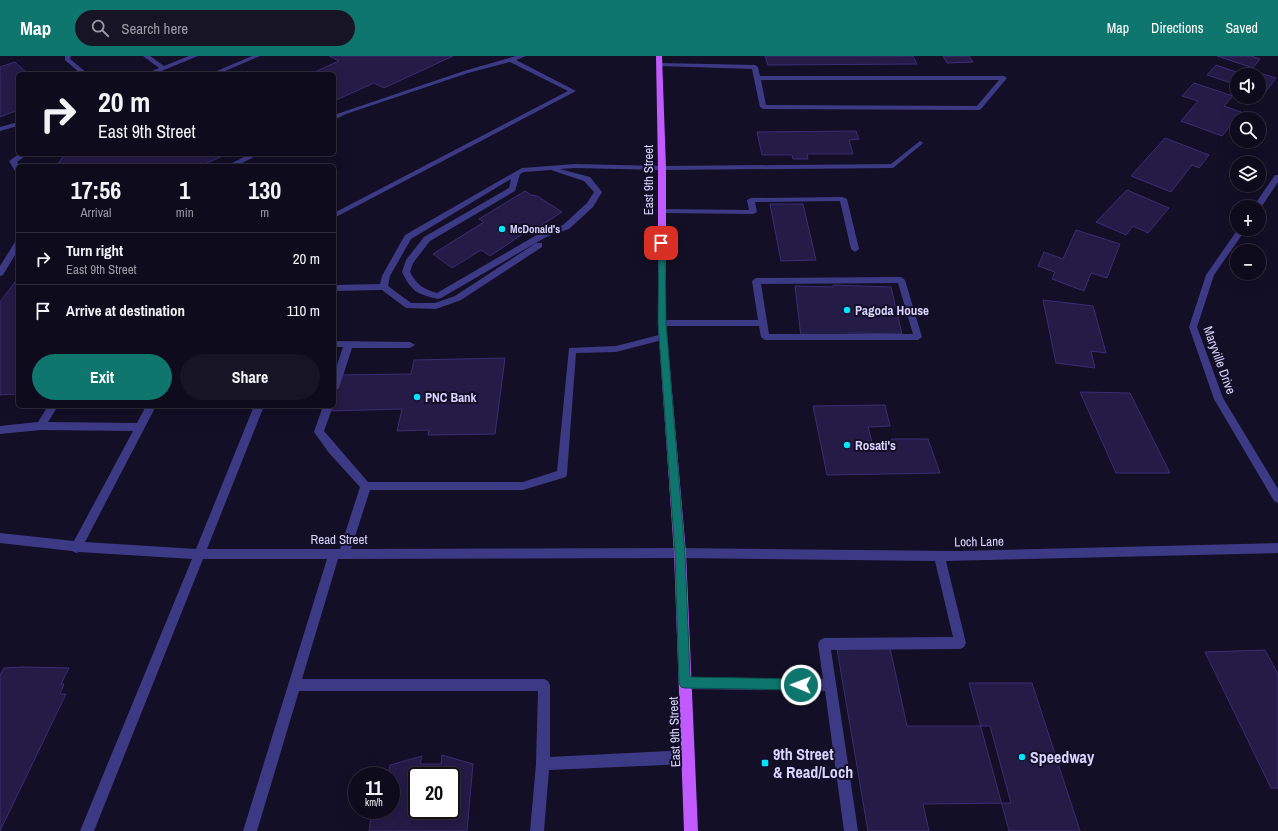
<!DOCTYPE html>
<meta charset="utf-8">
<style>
:root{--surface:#0e0b1c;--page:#171425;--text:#f1f3f6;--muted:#9b9ba3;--line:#2e2b3b;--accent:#0f766e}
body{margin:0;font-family:"Archivo Narrow",sans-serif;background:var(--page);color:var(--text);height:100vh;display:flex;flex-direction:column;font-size:15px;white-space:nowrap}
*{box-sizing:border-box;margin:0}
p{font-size:13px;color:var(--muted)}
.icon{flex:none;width:22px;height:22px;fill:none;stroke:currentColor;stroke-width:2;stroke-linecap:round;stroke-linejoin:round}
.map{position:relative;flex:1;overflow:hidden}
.side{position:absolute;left:16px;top:108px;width:320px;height:244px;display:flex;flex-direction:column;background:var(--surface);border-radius:6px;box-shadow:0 4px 16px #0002,0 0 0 1px var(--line)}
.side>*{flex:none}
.banner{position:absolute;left:16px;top:16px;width:320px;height:84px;border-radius:6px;box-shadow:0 4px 16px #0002,0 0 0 1px var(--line);background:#0e0b1c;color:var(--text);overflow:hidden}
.buttons{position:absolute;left:1230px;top:12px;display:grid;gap:8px}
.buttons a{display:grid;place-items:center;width:36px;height:36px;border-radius:50%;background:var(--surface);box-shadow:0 4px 16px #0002,0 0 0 1px var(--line);font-size:20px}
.speed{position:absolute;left:348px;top:711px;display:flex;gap:8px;font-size:20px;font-weight:700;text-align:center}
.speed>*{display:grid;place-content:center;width:52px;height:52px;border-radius:50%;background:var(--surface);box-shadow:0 4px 16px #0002,0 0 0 1px var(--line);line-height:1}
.speed small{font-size:10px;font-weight:400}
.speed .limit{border:2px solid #111;border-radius:6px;background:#fff;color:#111}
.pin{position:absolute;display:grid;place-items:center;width:34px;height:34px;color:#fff;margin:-17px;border-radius:8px;box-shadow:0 2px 6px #0006}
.me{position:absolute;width:44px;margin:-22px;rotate:271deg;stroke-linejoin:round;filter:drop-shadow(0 0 3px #0008)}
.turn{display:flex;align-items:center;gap:14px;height:84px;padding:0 16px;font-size:18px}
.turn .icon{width:52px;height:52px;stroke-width:2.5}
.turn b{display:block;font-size:28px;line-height:34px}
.eta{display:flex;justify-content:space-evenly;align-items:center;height:68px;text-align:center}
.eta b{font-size:24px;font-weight:700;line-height:28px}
.action{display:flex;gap:8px;margin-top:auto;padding:8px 16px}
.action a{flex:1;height:46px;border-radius:24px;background:var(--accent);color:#fff;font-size:16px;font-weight:700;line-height:46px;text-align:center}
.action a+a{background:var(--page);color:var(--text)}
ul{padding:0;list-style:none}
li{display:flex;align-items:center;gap:12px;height:52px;padding:0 16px;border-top:1px solid var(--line)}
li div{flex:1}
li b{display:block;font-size:15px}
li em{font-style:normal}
header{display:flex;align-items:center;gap:24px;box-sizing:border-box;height:56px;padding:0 20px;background:var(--accent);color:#fff}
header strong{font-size:19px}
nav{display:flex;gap:22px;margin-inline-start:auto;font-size:14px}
.search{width:280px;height:36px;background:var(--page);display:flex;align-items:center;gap:10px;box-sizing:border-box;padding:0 14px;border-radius:22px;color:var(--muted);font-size:15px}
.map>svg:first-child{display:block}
.building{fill:#241b47;stroke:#3b2d73;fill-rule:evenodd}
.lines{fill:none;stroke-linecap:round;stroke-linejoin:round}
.minor{fill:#3d3a85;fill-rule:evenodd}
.major{fill:#c25bff;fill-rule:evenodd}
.route{fill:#0f766e;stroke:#0a4d48}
.poi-dot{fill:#00e5ff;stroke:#130f26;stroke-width:1.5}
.labels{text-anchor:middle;stroke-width:4;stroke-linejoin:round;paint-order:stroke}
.far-poi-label{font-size:11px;font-weight:bold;fill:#d9d4ff;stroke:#130f26;text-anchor:start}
.street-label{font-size:13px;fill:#d9d4ff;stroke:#130f26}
.poi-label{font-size:13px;font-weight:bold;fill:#d9d4ff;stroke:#130f26;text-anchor:start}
.near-poi-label{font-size:16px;font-weight:bold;fill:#d9d4ff;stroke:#130f26;text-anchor:start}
</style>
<header>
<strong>Map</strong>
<div class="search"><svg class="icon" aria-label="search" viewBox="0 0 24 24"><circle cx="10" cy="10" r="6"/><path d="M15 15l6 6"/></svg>Search here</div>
<nav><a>Map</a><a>Directions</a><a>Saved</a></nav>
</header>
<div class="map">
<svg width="1278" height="775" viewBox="0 0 1278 775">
<rect width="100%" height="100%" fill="#130f26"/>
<path class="building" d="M329,0H453L384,32L374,27L334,45V18H310L339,5Z
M765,0H913L917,8L768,9Z
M943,0H969L973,6L947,7Z
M1217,0H1251L1260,3L1253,12Z
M15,6L28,18H18V54L0,61V11Z
M1216,9L1242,18L1246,13L1276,22L1264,38L1259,36V19H1237V29L1207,19Z
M1194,27L1233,40L1224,50L1241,56L1222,80L1181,65L1198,45L1182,40Z
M856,75L859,83L849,84L853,98H807L808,103H793L792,99H762L757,76Z
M1165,82L1209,99L1199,112L1192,109L1171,136L1131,120Z
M59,98H227L200,110H56L63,101Z
M1127,134L1169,152L1148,177L1133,170L1126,179L1096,166Z
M525,135L531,139L537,140L562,156L534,174L532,172L490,200L481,194L452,212L433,198L484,166L479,163Z
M770,148H803L816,204L781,205Z
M1076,174L1120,188L1107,222L1091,217L1084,235L1052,223L1055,216L1038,210L1044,196L1063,203Z
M18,222V338L0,339V246Z
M833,229L891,231L902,278L848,277L849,282L801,281L795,230L833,231Z
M1043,244L1093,250L1106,297L1091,295L1095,312L1056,307Z
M505,302L495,378L428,379L429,374L397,375L402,353L327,355L329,350H334V333L338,319L411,318L414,304Z
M1080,336L1130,337L1170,417H1116Z
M885,349L890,370L868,371L874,394H895L891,383H928L940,417L827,419L813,350Z
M890,592L907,670H990L1011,747L923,748L929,775H868L837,593Z
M1265,594L1278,618V732H1271L1205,596Z
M23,611L69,612L61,628H64L60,638H66L0,775V619L4,612Z
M969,627H1032L1080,775H1009Z
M442,699L473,708L467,775H369L372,754H391V720H388L390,709L422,700L420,708H441ZM417,720H451V754H417Z"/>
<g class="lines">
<path class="minor" d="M65,0H71L70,3L88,18H81L65,4Z
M143,0H150L164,10L189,0H198L154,18H145L159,12Z
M252,0H260L218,18H210Z
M516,0H526L516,4L576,35L334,162V157L568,35L510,6L468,17L346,58L334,64V59L464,15Z
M660,7L755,9L758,11L760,20H1004L1007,22L981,53L979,54L763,53L760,51L752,13L658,10V8ZM761,24H999L977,50L766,49Z
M18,66V70L0,75V71Z
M920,85L923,87L922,88L893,112L662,114L575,112L560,113L590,121L602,136L593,151L569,173L546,181L441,242L438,243C417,238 412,236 402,216L406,204L424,181L509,132L511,123L411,183L390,220L388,230L411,247H435L455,240L536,187H542V191L461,244L436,253L406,252L382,234L334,235V229L380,228L382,220L405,179L522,112L575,108L662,110L891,108ZM551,114L584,125L594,136L587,147L563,169L540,177L437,237C423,233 417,229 410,216L413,207L430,185L515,135L520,118L524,116Z
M19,98H28L17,106L20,110H18V115H15L9,105Z
M250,98H260L236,110H226Z
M1275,119H1278V126L1260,153L1259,151H1253Z
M843,141L847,143L859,193L855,196L851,193L840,145L755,146L757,156L753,158L661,157L657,155L661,153L749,154L747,144L751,142Z
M1238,173H1246L1214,219L1197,271L1223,342L1278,433V447L1274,445L1214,343L1189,271L1206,219Z
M18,185V194L3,219L0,220V210L15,186Z
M901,221L905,224L922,281L918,284H765L761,281L759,270H662L658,267L662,264H758L752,225L756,222ZM898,227L913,278H769L761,228Z
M663,278L666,279L667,281L666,283L616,296L576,297L567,418L566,421L523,434H370L351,493L680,492L959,495L1278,487V497L946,505L966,587L964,591L960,593L831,594L858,775H844L825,635L685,633L681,631L679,627L681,623L685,621L823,623L818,588L820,584L824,582L953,581L935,505L680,502L338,503L302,623H544L548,625L550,629V701L688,694L693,696L695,701L693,706L688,708L549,714L544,775H530L536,708L538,635H299L257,775H243L327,503H203L94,775H80L192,503L79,496L76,497L72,495L0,487V477L74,485L133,375L41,374L0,378V370L38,366L48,350H58L48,366L137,367L146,350H156L85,486L196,493L254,350H264L207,493H340L360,431L329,397L314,376L323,350H333L324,375L368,426H523L557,415L569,292L616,290Z
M334,285L410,286L415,289L410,292H352L339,332L334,336V318L343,291H334Z"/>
<path class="major" d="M656,0H662L666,112V267L686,497L698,775H684L674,497L658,267V112Z"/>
</g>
<path class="route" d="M659,185H664L665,187L666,267L685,497L690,621L801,623L805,625L807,629L805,633L801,634L685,632L681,631L679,627L675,497L658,267Z"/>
<g class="poi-dot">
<circle cx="502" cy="173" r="4"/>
<circle cx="847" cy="254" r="4"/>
<circle cx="417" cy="341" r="4"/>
<circle cx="847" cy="389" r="4"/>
<circle cx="1022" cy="701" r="4"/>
<rect x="761" y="703" width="8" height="8" rx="2"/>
</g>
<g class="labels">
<g class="far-poi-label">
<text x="510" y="177">McDonald's</text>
</g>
<g class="street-label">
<text transform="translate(648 124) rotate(-90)" y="5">East 9th Street</text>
<text transform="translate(1220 304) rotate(70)" y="5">Maryville Drive</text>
<text x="339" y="488">Read Street</text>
<text transform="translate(979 485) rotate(-1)" y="5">Loch Lane</text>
<text transform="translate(674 676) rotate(-92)" y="5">East 9th Street</text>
</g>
<g class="poi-label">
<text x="855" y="259">Pagoda House</text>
<text x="425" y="346">PNC Bank</text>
<text x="855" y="394">Rosati's</text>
</g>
<g class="near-poi-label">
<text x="773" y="704">9th Street<tspan x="773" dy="18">&amp; Read/Loch</tspan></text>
<text x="1030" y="707">Speedway</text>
</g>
</g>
</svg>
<div class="buttons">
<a><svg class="icon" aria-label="sound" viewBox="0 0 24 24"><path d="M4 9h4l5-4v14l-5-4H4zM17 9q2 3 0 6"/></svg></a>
<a><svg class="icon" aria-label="search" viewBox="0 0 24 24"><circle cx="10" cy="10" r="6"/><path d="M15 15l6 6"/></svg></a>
<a><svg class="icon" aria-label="layers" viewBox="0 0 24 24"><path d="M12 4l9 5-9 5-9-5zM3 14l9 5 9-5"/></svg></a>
<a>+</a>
<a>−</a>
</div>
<div class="speed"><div>11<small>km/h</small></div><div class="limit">20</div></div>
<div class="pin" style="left:661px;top:187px;background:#d93025"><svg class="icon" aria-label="arrive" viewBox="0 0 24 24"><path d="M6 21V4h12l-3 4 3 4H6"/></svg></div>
<svg class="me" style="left:801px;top:629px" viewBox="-20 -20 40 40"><circle r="17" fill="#0f766e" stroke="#fff" stroke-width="3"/><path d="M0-11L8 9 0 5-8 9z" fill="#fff"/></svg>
<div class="banner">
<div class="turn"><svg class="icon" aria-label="right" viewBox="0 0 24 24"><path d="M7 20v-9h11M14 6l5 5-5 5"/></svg><div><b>20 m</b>East 9th Street</div></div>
</div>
<section class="side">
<div class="eta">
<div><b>17:56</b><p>Arrival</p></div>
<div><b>1</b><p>min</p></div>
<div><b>130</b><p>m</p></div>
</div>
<ul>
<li><svg class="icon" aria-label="right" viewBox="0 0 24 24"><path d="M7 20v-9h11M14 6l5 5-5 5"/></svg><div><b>Turn right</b><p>East 9th Street</p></div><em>20 m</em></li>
<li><svg class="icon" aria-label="arrive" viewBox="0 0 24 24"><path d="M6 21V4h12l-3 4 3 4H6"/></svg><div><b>Arrive at destination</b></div><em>110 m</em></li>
</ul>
<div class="action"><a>Exit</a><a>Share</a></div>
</section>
</div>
